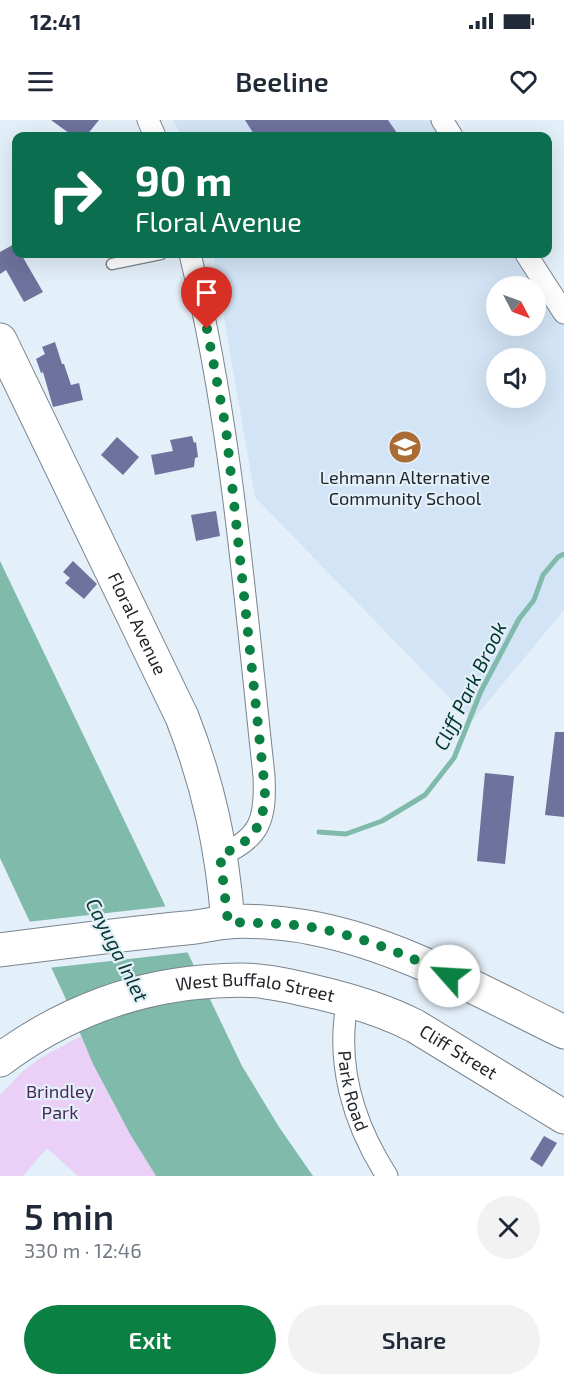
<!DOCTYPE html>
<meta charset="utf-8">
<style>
:root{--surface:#fff;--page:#f2f2f3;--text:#1f2937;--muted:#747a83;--accent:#0b8043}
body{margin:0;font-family:"Exo 2",sans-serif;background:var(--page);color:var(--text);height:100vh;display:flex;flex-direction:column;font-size:22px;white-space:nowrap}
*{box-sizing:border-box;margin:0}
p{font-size:20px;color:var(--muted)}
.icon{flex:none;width:33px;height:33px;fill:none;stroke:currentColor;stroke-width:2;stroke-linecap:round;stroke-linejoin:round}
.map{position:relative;height:1056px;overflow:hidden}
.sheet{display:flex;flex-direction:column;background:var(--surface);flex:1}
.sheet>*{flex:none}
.banner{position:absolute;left:12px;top:12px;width:540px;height:126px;border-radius:12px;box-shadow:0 6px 24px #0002;background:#0b6e4f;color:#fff;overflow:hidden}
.needle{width:39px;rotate:131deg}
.tools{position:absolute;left:486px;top:156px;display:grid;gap:12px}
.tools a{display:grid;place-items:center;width:60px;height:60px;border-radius:50%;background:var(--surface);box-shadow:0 6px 24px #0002;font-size:30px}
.pin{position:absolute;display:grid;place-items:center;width:51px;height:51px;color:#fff;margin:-62px -26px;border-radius:50% 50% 50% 0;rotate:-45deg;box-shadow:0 0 6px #0007}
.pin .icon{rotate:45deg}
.me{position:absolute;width:66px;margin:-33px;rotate:296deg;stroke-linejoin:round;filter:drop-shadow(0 0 4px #0008)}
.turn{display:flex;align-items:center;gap:21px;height:126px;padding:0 24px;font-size:27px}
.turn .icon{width:78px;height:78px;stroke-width:2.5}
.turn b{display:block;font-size:42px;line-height:51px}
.round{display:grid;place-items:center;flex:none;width:63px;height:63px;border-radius:32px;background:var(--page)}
.overview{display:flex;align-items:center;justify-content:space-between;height:102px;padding:0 24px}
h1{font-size:36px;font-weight:600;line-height:45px}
.action{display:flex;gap:12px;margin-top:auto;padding:12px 24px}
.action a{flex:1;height:69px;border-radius:36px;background:var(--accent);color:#fff;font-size:24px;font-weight:600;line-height:69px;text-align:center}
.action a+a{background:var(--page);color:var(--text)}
.status{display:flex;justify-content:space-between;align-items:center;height:42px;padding:0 30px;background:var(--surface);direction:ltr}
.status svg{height:16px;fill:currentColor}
header{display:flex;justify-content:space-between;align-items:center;height:78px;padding:0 24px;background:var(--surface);font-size:27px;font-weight:600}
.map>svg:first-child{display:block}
.built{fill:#d2e4f5;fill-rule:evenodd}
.green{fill:#eacff6}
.water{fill:#7fbaaa}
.pier{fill:#e3eff9}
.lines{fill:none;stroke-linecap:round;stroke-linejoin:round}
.stream{stroke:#7fbaaa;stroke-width:5}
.building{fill:#6e729c}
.lane-casing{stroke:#7a848e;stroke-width:13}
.street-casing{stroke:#7a848e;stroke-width:23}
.primary-casing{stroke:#7a848e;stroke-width:35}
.lane{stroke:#fff;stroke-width:10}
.street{stroke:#fff;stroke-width:21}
.primary{stroke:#fff;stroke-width:33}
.route{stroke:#0b8043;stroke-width:10;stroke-dasharray:0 18}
.labels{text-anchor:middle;stroke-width:4.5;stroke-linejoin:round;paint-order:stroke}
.poi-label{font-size:18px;fill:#1f2327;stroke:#e3eff9}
.street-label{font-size:18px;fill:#1f2327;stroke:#e3eff9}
.park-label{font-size:18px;fill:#4b275a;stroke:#e3eff9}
.water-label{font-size:20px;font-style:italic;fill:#00372d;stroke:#e3eff9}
</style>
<div class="status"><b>12:41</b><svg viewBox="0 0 49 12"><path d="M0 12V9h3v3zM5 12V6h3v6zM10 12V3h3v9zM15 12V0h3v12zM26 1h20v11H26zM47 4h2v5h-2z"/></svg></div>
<header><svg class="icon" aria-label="menu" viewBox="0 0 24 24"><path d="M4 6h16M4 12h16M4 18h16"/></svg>Beeline<svg class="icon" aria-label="heart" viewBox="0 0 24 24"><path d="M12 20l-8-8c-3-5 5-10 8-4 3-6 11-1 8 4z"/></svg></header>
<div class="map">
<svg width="564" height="1056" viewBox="0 0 564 1056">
<rect width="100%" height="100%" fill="#e3eff9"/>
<path class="built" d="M173,0H434L444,16H182Z
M213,134H519L564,205V490L472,601L255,377ZM496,166H536V206H496ZM496,238H536V278H496Z"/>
<path class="green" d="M81,916C102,965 128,1011 156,1056H78L47,1028L23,1056H0V975L22,952L39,939Z"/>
<path class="water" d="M0,441L242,946L279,1007L313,1056H156L130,1014L93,944L64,875L0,738Z"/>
<path class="pier" d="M169,786L191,832L48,848L27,802Z"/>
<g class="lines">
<path class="stream" d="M319,712L346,714L382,701L425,675L454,638L481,571L519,499L534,480L543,455L558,437L564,434"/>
</g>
<path class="building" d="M51,0H99L86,16H73Z
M245,0H388L399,16H255Z
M16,123V134H21L43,172L24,182L6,150L0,154V132Z
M55,222L62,244H64L71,265L79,263L83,280L53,287L43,252L41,253L36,239L45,234L42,227Z
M192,316L194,323L196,322L198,337L195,338L194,347L155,355L151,335L173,331L170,320Z
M117,317L139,337L123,355L101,335Z
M216,391L220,416L196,421L191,395Z
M73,441L97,464L84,479L65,463L70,458L63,452Z
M555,612H564V697L545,695Z
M485,653L514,656L505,744L477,741Z
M544,1016L557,1023L542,1047L530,1039Z"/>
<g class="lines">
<defs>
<path id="lane" d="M112,144L161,134"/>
<g id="street">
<path d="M148,0L155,16"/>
<path d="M442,0L452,16"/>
<path d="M190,134C232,305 245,481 264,656C266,698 261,718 221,735"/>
<path d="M526,134L564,193"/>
<path id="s1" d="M348,879C335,942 353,1003 387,1056"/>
</g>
<g id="primary">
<path id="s2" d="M0,220L182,597C209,666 222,728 228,802"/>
<path d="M0,830C62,822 123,814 186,808C199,807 212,804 226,802C250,800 288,803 312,808C402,825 483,873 564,912"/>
<path id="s3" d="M0,940C63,893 137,865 216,861C233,860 250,859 266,862C283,864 299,868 316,872C350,880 384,890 415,906L564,997"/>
</g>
</defs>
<use href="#lane" class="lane-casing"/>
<use href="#street" class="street-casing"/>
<use href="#primary" class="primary-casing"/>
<use href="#lane" class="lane"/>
<use href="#street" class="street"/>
<use href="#primary" class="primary"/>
</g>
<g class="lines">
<path class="route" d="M207,209L226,309L265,670C264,706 254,721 220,735L228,802C255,803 283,803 310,807C358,815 406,834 449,856"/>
</g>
<defs>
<symbol id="school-disc" viewBox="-11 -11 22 22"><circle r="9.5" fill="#ab6b34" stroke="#e3eff9"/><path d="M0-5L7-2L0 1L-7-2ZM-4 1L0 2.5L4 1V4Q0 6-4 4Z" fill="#fff"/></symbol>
</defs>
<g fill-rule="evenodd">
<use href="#school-disc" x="386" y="308" width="38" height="38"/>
</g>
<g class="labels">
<g class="poi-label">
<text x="405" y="364">Lehmann Alternative<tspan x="405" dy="21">Community School</tspan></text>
</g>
<g class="street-label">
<text dy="6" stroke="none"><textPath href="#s2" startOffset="315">Floral Avenue</textPath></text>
<text dy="6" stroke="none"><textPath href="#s3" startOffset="273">West Buffalo Street</textPath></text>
<text dy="6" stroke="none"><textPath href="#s3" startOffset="490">Cliff Street</textPath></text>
<text dy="6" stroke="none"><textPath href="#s1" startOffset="93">Park Road</textPath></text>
</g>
<g class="park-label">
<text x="60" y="978">Brindley<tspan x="60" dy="21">Park</tspan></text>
</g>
<g class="water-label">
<text transform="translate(470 566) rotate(-64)" y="7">Cliff Park Brook</text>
<text transform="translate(117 830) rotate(63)" y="7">Cayuga Inlet</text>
</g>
</g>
</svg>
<div class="tools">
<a><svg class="needle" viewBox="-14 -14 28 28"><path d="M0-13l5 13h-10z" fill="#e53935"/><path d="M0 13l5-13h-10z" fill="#747a83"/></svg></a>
<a><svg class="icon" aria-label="sound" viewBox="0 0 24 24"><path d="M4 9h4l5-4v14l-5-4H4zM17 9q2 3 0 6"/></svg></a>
</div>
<div class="pin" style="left:207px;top:209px;background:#d93025"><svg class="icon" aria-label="arrive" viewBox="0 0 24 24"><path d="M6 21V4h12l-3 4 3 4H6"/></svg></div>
<svg class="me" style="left:449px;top:856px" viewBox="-20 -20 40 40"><circle r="19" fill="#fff"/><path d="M0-13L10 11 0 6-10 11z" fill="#0b8043"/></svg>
<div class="banner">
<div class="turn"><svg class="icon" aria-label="right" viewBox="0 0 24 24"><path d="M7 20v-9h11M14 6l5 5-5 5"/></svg><div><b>90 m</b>Floral Avenue</div></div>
</div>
</div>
<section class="sheet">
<div class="overview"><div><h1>5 min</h1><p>330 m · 12:46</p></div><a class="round"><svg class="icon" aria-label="close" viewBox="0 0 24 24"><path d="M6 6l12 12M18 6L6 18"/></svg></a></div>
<div class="action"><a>Exit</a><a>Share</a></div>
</section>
